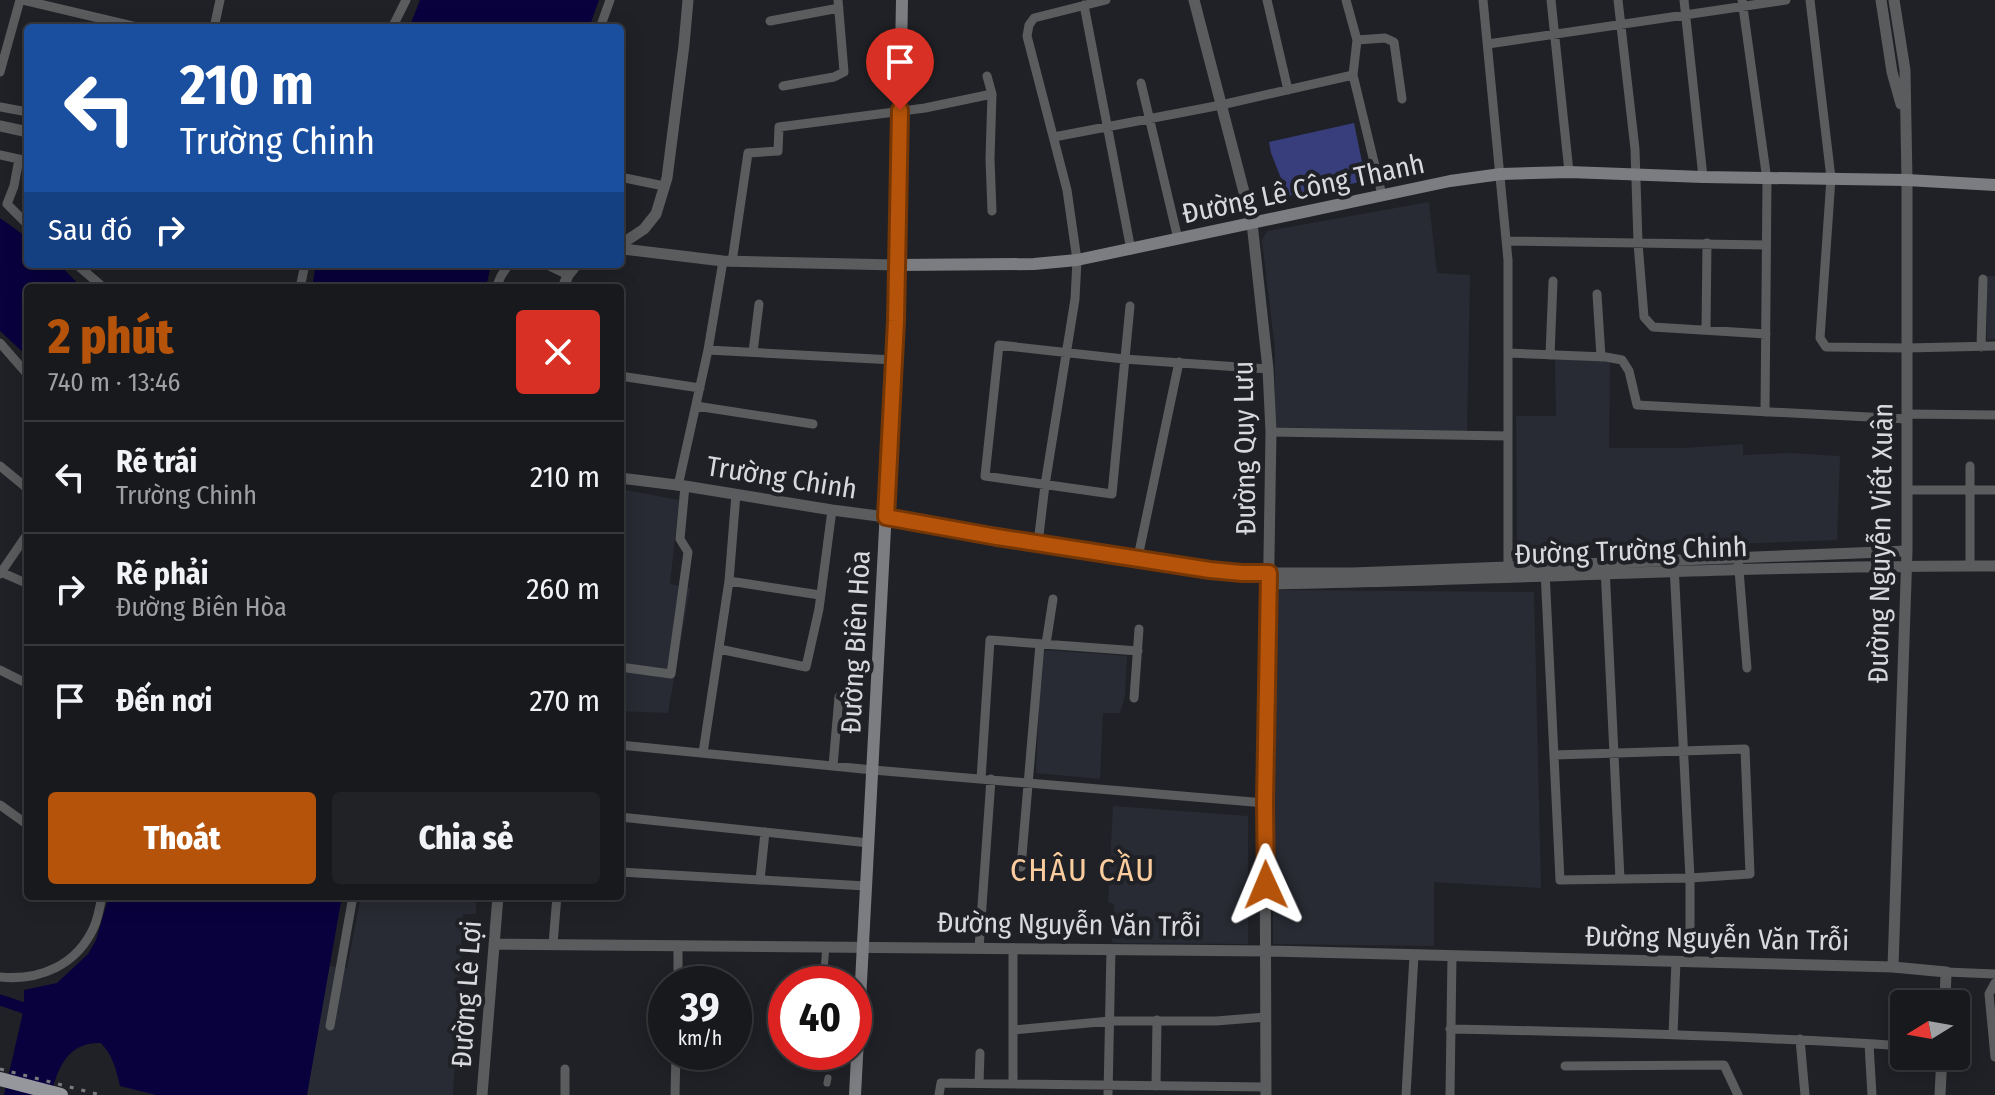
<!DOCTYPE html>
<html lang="vi">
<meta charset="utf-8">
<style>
:root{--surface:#18191c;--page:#212225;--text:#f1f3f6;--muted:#9fa0a3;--line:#36383b;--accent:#b45309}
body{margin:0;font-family:"Fira Sans Condensed",sans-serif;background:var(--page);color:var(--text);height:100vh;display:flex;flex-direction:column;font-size:30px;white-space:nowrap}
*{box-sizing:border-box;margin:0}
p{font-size:26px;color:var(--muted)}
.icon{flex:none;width:44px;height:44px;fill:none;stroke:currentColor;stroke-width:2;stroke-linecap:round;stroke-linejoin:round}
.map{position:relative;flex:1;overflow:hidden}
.side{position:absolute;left:24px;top:284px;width:600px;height:616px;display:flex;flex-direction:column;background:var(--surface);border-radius:8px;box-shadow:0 4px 20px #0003,0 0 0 2px var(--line)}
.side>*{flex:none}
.banner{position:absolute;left:24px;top:24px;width:600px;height:244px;border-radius:8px;box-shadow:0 4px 20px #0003,0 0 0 2px var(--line);background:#1a4fa0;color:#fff;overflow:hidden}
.needle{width:52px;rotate:259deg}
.tools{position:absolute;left:1890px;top:990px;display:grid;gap:16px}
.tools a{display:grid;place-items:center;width:80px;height:80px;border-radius:8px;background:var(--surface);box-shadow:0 4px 20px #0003,0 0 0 2px var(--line);font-size:40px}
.speed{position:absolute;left:648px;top:966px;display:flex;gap:16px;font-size:40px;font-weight:700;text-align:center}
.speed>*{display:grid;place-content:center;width:104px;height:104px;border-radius:50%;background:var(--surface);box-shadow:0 4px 20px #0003,0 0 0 2px var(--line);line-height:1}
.speed small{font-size:20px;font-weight:400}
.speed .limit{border:12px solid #d22;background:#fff;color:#111}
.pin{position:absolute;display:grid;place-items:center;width:68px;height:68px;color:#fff;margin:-82px -34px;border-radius:50% 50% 50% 0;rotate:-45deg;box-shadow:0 0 8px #0007}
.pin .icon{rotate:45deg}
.me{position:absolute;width:88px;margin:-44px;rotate:359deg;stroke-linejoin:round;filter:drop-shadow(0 0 6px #0008)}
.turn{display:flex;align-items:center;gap:28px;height:168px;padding:0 24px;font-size:36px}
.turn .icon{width:104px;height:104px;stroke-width:2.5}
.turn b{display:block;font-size:56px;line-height:68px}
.then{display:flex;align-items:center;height:76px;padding:0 24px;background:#0003;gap:16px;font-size:30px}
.round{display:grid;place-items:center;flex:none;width:84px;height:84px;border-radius:8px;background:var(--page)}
.head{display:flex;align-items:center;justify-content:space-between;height:136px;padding:0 24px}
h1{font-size:48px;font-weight:800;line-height:60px;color:var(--accent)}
.action{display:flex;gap:16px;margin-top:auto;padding:16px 24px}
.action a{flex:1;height:92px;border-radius:8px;background:var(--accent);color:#fff;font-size:32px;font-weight:800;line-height:92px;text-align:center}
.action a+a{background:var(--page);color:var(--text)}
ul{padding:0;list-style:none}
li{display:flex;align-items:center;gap:24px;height:112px;padding:0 24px;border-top:2px solid var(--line)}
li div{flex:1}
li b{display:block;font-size:30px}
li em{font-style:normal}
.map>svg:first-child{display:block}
.built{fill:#292b34}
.green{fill:#373e7b}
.water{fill:#09003e}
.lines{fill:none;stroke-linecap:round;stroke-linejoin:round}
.canal{stroke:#09003e;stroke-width:11}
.pedestrian{stroke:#5b5c5e;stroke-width:7}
.minor{stroke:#5b5c5e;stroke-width:9}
.tertiary{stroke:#5b5c5e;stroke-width:11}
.secondary{stroke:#7c7d81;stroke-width:12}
.primary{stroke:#95979c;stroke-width:14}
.rail{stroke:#7a7b7f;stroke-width:3;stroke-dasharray:4 8;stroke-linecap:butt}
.route-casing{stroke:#753606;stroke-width:20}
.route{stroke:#b45309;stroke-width:14}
.labels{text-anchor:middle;stroke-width:8;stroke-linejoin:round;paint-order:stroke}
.street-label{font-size:28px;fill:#d8d9dc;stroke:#202126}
.quarter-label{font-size:32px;letter-spacing:2px;fill:#fbcc9e;stroke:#202126}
</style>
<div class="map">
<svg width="1995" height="1095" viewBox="0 0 1995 1095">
<rect width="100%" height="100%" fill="#202126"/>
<path class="built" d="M1429,202L1437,273L1470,275L1467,433L1275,427V350L1262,240L1267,231Z
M1987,276H1995V339L1987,340Z
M1555,359L1610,361L1609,448H1684L1743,444V455L1790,453L1840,456L1837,540L1517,552L1516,416H1556Z
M620,489L679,500L670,584L690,588L668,713L620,711Z
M1279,590L1534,592L1541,888L1434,882V946L1273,944L1274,597Z
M1047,650L1127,656L1125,696L1120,713H1103L1100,779L1036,773L1041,658L1042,652Z
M1113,806L1248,816V944L1112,943L1114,904L1108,902Z
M361,896H476V914H463L453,1095H307L329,966L347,968Z"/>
<path class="green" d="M1354,123L1366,181L1288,196L1271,153L1269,142Z"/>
<path class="water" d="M420,0H599L589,28H409Z
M0,218L28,238V264H59L82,288H28V357L0,331Z
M316,264H491L486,288H312Z
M109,896H342L307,1095H156L120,1086C116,1069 113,1056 101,1043C68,1042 58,1067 51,1095H4L24,1008V990L57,983L88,954L96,940Z"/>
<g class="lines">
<path class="canal" d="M0,1000L24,1008L34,1018"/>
<path class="pedestrian" d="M824,970L826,946
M827,1083L828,1078"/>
<path class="minor" d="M23,0L141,28
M1267,0L1288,90
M1346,0L1357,40L1353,75L1382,195
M1483,0L1508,260V571
M1551,0L1569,172
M1618,0L1635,149L1638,243L1644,317L1653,327L1766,334
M1684,0L1703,177
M1742,0L1767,180L1765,412
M1810,0L1831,178L1820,338L1826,347L1907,348L1995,346
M1084,5L1131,250
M770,21L839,8
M214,28L220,0
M392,28L406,0
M600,28L610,0
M1357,40L1385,38L1394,42L1402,99
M1488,44L1786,0
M0,72L20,0
M987,76L992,94L990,159L992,211
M1141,83L1178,239
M783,86L834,77L844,72L838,0
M0,107L28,112
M1054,137L1221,105L1353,75
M0,155L28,161
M19,159L14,186L7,204L28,225
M620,177L664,186
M1507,241L1766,245
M732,262L748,153L778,151L779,127L925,108L992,94
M76,264L104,288
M545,264L568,275
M300,288L305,264
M496,288L501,276L509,264
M1597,294L1601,357
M1130,306L1112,494L985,476L999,345L1124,359L1268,369
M1706,330L1707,243
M0,343L28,375
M1981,347L1983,279
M708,350L894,360
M753,352L759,304
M1508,353L1606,357L1622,360L1629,371L1637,405L1907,419
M1550,355L1553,281
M620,376L700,388
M696,406L813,424
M1907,414L1995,415
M1271,432L1508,436
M0,466L28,489
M678,486L708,350L723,261
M1907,490H1995
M1038,543L1045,485L1075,299L1077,260L1067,190L1027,36L1029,25L1034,18L1106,0
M1138,557L1179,362
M1738,558L1747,668
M1674,565L1690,878V961
M1970,566V466
M1605,567L1620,879
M1545,571L1560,880L1690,878L1750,874L1745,749L1554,755
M1,572L28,584
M0,574L28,533
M729,581L820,595
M1046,644L1053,599
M719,649L806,667L819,609L832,510
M620,667L671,674L688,552L680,539L685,486
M0,670L28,684
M1134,698L1139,629
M620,745L873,770L1265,803
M703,753L729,581L736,494
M833,766L839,697
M981,779L990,640L1138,651
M0,805L28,825
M620,817L869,843
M1021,867L1040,644
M620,872L866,886
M760,880L765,832
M553,944L557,896
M979,948L991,779
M1946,972L1995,974
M0,977C40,981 77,965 94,927C98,918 100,906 102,896
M1995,983L1989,994L1995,1057
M678,984V945
M330,1026L353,896
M1450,1029C1602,1032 1753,1036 1904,1046
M1013,1030L1110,1021H1216L1266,1017
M1673,1034L1676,961
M1800,1039L1805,1095
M1869,1044L1872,1095
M1565,1066L1724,1065L1738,1095
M979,1083L980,1053
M1013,1084V948
M1156,1086L1157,1020
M565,1095V1069
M675,1095L676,1052
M939,1095L941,1083L1266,1087
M1108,1095L1111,949
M1406,1095L1414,955
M1450,1095L1452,956"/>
<path class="tertiary" d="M1194,0L1252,223L1268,369L1271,432L1265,803L1266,1095
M1881,0L1892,72L1901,104
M0,126L28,132
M623,243L644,229L656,214L667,178L684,45L688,0
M623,249L723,261L897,265
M563,288L568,275L577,264
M620,478L685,486L832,510L886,517L997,537L1242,573H1353L1907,551
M1269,584C1511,580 1753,565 1995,566
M494,944L1267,951L1893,967L1946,972L1945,1004
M1893,967L1907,551V180L1905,70L1894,0
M482,1095L498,896
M1940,1095L1942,1056"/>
<path class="secondary" d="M897,265L1034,264L1077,260L1450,181L1501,174L1569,172L1703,177L1907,180L1995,185
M855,1095L896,321L902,0"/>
<path class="primary" d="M0,1079L61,1095"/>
<path class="rail" d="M0,1069L101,1095"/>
</g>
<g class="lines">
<defs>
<path id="route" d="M900,110L896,321L886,517L997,537L1210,570L1242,573H1269L1265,803L1266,885"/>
</defs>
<use href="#route" class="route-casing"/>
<use href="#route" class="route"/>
</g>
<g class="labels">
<g class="street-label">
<text transform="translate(1303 188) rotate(-12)" y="10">Đường Lê Công Thanh</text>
<text transform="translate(1244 448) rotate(-91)" y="10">Đường Quy Lưu</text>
<text transform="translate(782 477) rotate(9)" y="10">Trường Chinh</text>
<text transform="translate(1880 543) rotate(-89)" y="10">Đường Nguyễn Viết Xuân</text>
<text transform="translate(1631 550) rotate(-2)" y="10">Đường Trường Chinh</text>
<text transform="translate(855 642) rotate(-87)" y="10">Đường Biên Hòa</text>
<text transform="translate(1069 924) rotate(1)" y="10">Đường Nguyễn Văn Trỗi</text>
<text transform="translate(1717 938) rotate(1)" y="10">Đường Nguyễn Văn Trỗi</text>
<text transform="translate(466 994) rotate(-86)" y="10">Đường Lê Lợi</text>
</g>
<g class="quarter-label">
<text x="1083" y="881">CHÂU CẦU</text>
</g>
</g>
</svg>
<div class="tools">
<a><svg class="needle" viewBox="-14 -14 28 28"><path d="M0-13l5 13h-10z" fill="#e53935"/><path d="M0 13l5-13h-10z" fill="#9fa0a3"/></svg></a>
</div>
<div class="speed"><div>39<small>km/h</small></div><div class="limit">40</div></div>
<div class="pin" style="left:900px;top:110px;background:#d93025"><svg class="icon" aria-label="arrive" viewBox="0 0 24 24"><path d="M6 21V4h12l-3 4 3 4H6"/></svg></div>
<svg class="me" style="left:1266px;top:885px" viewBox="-20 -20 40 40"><path d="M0-17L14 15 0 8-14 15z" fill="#b45309" stroke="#fff" stroke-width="4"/></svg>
<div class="banner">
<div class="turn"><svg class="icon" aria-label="left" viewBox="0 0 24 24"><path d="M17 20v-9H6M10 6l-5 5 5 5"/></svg><div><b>210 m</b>Trường Chinh</div></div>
<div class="then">Sau đó<svg class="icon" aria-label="right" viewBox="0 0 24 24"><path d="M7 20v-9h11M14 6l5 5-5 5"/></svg></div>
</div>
<section class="side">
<div class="head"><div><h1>2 phút</h1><p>740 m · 13:46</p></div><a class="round" style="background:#d93025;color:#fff"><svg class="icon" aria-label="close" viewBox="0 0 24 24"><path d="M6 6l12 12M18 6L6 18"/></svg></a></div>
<ul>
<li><svg class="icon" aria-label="left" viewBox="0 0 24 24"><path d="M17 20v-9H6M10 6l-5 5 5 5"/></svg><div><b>Rẽ trái</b><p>Trường Chinh</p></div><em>210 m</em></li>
<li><svg class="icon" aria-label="right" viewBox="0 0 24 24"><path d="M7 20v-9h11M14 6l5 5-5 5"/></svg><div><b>Rẽ phải</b><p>Đường Biên Hòa</p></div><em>260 m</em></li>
<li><svg class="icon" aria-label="arrive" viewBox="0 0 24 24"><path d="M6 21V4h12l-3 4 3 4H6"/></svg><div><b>Đến nơi</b></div><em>270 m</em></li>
</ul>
<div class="action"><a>Thoát</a><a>Chia sẻ</a></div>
</section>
</div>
